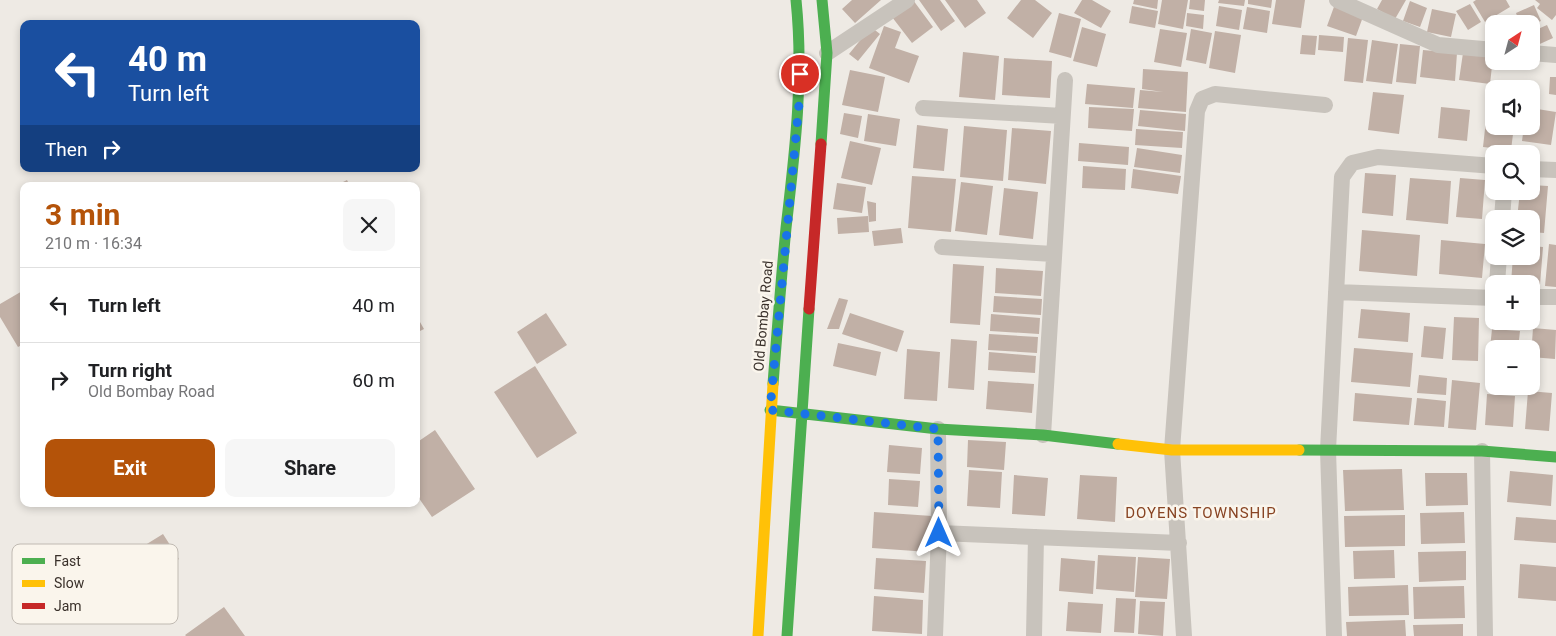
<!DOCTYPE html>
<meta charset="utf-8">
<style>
:root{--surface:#fff;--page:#f6f6f6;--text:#202124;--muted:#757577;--line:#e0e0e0;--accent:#b45309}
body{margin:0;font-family:Roboto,sans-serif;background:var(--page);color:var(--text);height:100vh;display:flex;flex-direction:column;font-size:19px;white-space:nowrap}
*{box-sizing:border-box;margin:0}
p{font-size:16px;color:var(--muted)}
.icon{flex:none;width:28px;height:28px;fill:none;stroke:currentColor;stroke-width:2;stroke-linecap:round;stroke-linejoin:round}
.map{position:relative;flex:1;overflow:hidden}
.drawer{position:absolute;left:20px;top:182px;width:400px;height:325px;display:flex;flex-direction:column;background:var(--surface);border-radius:10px;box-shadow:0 2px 8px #0003}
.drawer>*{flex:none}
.hud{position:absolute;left:20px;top:20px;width:400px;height:152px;border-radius:10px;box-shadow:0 2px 8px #0003;background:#1a4fa0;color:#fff;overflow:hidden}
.needle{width:32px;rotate:36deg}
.tools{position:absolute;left:1485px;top:15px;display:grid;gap:10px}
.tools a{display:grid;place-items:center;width:55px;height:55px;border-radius:10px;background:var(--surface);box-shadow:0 2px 8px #0003;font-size:25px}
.pin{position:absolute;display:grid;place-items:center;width:42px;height:42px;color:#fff;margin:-21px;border:2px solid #fff;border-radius:50%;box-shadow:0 1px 5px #0007}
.me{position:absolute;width:55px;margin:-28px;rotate:0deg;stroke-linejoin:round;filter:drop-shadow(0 0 4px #0008)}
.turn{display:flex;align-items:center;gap:18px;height:105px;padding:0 25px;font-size:22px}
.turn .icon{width:65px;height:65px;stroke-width:2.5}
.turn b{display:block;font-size:35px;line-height:42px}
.then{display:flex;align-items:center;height:48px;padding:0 25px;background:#0003;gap:10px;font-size:19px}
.round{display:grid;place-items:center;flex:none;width:52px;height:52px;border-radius:10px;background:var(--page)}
.head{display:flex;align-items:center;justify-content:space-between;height:85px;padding:0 25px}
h1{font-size:30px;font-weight:700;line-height:38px;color:var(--accent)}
.action{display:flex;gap:10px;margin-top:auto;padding:10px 25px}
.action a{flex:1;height:58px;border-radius:10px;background:var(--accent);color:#fff;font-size:20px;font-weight:700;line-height:58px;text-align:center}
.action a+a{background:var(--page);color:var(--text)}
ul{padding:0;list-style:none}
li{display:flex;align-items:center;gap:15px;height:75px;padding:0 25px;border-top:1px solid var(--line)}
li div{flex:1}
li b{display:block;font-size:19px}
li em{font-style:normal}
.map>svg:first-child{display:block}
.building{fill:#c1b0a6}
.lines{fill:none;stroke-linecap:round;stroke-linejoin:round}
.street{stroke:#c8c3bc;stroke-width:16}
.fast{stroke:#4caf50;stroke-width:11}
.slow{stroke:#ffc107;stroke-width:11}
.jam{stroke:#c62828;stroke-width:11}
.route{stroke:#1a73e8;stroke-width:9;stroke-dasharray:0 16.2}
.labels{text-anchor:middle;stroke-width:5;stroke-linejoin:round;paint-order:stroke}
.street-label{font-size:14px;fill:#39302a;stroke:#faf5ec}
.neighbourhood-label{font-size:15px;letter-spacing:1px;fill:#884423;stroke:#faf5ec}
.key{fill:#faf5ec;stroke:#c0bab2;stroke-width:1}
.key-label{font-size:14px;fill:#39302a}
</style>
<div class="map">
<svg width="1556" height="636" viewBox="0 0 1556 636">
<rect width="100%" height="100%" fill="#eeeae4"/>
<path class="building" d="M852,0H881L855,23L842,9Z
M913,0L933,27L912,43L892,17Z
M919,0H940L955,21L941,31Z
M945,0H977L986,13L965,28Z
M1021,0H1035L1052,13L1033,38L1007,18Z
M1082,0H1092L1111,11L1101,28L1074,13Z
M1134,0H1158L1157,9L1133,4Z
M1162,0H1188L1183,29L1158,24Z
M1190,0H1205L1204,11L1189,9Z
M1219,0H1245L1244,6L1218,3Z
M1248,0H1272L1271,8L1248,4Z
M1276,0H1305L1301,28L1272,24Z
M1382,0H1406L1395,19L1377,9Z
M1476,0H1506L1510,7L1485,22L1473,2Z
M1535,0H1556V15L1552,20L1537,8L1540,4Z
M1410,1L1427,8L1420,27L1403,21Z
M1335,4L1364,14L1356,36L1327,26Z
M1470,4L1481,22L1468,30L1456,11Z
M1534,5L1541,21L1531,25L1520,24L1516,13Z
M1132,6L1158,11L1155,28L1129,23Z
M1219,6L1242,10L1239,30L1216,26Z
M1247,7L1270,11L1267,33L1243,29Z
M1432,9L1456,14L1451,37L1427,32Z
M1059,13L1081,19L1071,58L1049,52Z
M1187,13L1204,15L1203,29L1186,26Z
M1511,15L1516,24H1494V37L1488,26Z
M1547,25L1553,38L1531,48V32Z
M884,26L901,32L895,48L919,56L909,83L869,68Z
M871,27L880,34L858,61L849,54Z
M1082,27L1106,34L1097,67L1073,61Z
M1160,29L1187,33L1181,67L1154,62Z
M1191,29L1212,33L1206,64L1186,60Z
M1215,31L1241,35L1235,73L1209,68Z
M1302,35L1317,36L1315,55L1300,54Z
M1319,35L1344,37L1343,52L1318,50Z
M1348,38L1368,40L1363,83L1344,81Z
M1372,40L1398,44L1392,84L1366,81Z
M1400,44L1420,46L1416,84L1396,82Z
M1423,50L1457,53L1455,81L1420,77Z
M963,52L999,56L995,100L959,97Z
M1463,53L1493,57L1490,84L1459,80Z
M1004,58L1052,61L1050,98L1002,95Z
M1143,69L1188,72L1186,112L1138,108L1140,90L1163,92L1142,89Z
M850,70L885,77L878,112L842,105Z
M1550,77H1556V95L1549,94Z
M1087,84L1135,88L1133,108L1085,104Z
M1373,92L1404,95L1399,134L1368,130Z
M1488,102L1494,103V126H1514L1511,150L1483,147Z
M1089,107L1134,109L1132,131L1088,128Z
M1441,107L1470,110L1467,141L1438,138Z
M1531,108L1556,112L1551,145L1522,141L1524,126H1531Z
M1140,110L1186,114L1185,131L1138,126Z
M844,113L862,116L858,138L840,134Z
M868,114L900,119L896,146L864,141Z
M917,125L948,129L944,171L913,168Z
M964,126L1007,130L1003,181L960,177Z
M1012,128L1051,131L1046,184L1008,180Z
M1136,129L1183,132L1182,148L1135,145Z
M850,141L881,148L872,185L841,178Z
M1079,143L1129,147L1128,165L1078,161Z
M1137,148L1182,155L1180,173L1134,167Z
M1083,166L1126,169L1125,190L1082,188Z
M1133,169L1181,176L1178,194L1131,188Z
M1365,173L1396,175L1393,216L1362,213Z
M912,176L956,179L951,232L908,228Z
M1410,178L1451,181L1448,224L1406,220Z
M1460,178L1485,180L1482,219L1456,217Z
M347,180L350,186H335Z
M961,182L993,186L987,235L955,231Z
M837,183L866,187L862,213L833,209Z
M1531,185L1548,186L1544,233L1531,232V219H1517L1520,191H1531Z
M1004,188L1038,192L1033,239L999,235Z
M867,201L876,203V221L869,222Z
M868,216L869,232L838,234L837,218Z
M901,228L903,243L874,246L872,231Z
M1362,230L1420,235L1417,276L1359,271Z
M1441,240L1485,244L1482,278L1439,274Z
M1549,244L1556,245V287L1545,286Z
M1531,246L1543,247L1540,285L1511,283L1513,256H1531Z
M953,264L984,266L980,325L950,323Z
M996,268L1043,271L1041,296L995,293Z
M24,290V344L18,347L0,317V304Z
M994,296L1042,299L1041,315L993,312Z
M839,298L848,300L839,329H827Z
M1361,309L1410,313L1408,342L1358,338Z
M546,313L567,345L537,364L517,332Z
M850,313L904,331L897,352L842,334Z
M991,314L1040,318L1039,334L990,331Z
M416,315L424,329L416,333Z
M1454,317L1479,318L1478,361L1452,360Z
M1424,326L1446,328L1443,359L1421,357Z
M1533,328L1556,330L1555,359L1531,357Z
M1492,329L1520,331L1518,349H1494V358H1489Z
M989,334L1038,337L1037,353L988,350Z
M951,339L977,341L974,390L948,388Z
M838,343L881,352L876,376L833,366Z
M1354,348L1413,353L1410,387L1351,382Z
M907,349L940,352L937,401L904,399Z
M989,352L1036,356L1035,373L988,370Z
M535,366L577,433L537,458L494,392Z
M1419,375L1447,378L1446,395L1417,393Z
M1452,380L1480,383L1476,430L1448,428Z
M988,381L1034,384L1032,413L986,409Z
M1528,391L1552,393L1549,431L1525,429Z
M1355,393L1412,398L1409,425L1353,421Z
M1487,394L1515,396L1513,427L1485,425Z
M1417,398L1446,401L1444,427L1414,425Z
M435,430L475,489L432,517L416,494V443Z
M968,440L1006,442L1004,470L967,467Z
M889,445L922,448L920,474L887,472Z
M1402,469L1404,510L1345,511L1343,470Z
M969,470L1002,472L1000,508L967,506Z
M1510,471L1553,475L1551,506L1507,502Z
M1425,473H1467L1468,505L1426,506Z
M1014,475L1048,478L1045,516L1012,514Z
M1080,475L1117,477L1115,522L1077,519Z
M889,479L920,481L918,507L888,505Z
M874,512L932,516L929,552L872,548Z
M1464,512L1465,543L1421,544L1420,513Z
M1405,515V546L1345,547L1344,516Z
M1516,517L1556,520V543L1514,540Z
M163,534L179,559L145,580L129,555Z
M1394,550L1395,578L1354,579L1353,551Z
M1466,551V580L1419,582L1418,552Z
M1098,555L1136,557L1134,592L1096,589Z
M1138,557L1170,559L1167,599L1135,597Z
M876,558L926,561L924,593L874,589Z
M1061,558L1095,561L1093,594L1059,591Z
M1520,564L1556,567V601L1518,598Z
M1408,585L1409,615L1349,616L1348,587Z
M1464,586L1465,618L1414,619L1413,587Z
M874,596L923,600L922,634L872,631Z
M1116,598L1136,599L1134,633L1114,632Z
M1140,601L1165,602L1163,636L1138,634Z
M1068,602L1103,604L1101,633L1066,631Z
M224,607L245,636H186L185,635Z
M1405,620L1406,636H1347L1346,622Z
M1463,624V636H1414L1413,625Z"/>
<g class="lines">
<path class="street" d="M1337,0L1438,45L1494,50
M827,53L907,0
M1531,53L1556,55
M923,108L1062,116
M1531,169L1556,170
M1502,219L1504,191
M942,247L1053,254
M1497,284L1499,256
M1336,292L1494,298
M1531,297H1556
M1043,435L1065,80
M1482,451L1485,636
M939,533L1179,543
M935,636L939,533L938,429
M1034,636L1036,537
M1184,636L1172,450L1197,111L1202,99L1215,94L1325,105
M1334,636L1328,450L1342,177L1352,163L1378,157L1494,166"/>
<path class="fast" d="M821,144L827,53L822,0
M773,384C777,332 781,280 786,228C795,151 804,77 796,0
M770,410L938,429L1043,435L1118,444
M1299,450L1482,451L1556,457
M787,636L809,309"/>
<path class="slow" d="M1118,444L1172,450H1299
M758,636L773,384"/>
<path class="jam" d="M809,309L821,144"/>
</g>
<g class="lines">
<path class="route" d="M800,74L799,104L770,410L938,429L939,533"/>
</g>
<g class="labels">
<g class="street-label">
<text transform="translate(763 316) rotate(-85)" y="5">Old Bombay Road</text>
</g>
<g class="neighbourhood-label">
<text x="1201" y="518">DOYENS TOWNSHIP</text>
</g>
</g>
<rect x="12" y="544" width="166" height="80" rx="8" class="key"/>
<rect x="22" y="558" width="23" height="6" fill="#4caf50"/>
<rect x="22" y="580" width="23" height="7" fill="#ffc107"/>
<rect x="22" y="603" width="23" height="6" fill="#c62828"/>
<g class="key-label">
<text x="54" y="566">Fast</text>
<text x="54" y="588">Slow</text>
<text x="54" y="611">Jam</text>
</g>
</svg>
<div class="tools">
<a><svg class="needle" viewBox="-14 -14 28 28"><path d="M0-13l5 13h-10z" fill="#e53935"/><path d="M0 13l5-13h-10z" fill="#757577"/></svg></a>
<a><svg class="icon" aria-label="sound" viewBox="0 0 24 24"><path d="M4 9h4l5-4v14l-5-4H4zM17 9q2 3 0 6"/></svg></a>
<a><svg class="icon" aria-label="search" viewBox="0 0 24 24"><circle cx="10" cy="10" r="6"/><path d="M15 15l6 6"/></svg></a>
<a><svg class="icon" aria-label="layers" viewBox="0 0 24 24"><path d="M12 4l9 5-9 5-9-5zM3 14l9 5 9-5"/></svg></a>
<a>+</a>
<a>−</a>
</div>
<div class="pin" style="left:800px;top:74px;background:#d93025"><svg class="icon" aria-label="arrive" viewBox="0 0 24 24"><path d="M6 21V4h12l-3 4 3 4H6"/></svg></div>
<svg class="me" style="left:939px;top:533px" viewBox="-20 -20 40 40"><path d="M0-17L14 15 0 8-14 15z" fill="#1a73e8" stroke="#fff" stroke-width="4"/></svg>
<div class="hud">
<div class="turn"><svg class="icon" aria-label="left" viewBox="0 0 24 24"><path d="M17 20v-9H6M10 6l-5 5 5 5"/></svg><div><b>40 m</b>Turn left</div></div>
<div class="then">Then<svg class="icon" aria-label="right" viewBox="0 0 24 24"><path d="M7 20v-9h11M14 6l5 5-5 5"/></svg></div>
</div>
<section class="drawer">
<div class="head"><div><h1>3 min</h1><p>210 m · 16:34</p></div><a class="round"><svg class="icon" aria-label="close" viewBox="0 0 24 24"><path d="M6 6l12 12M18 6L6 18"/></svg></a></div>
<ul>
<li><svg class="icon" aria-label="left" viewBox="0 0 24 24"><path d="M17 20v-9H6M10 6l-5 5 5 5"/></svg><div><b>Turn left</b></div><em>40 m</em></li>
<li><svg class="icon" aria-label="right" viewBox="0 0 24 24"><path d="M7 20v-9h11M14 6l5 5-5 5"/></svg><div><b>Turn right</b><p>Old Bombay Road</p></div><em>60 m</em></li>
</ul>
<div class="action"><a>Exit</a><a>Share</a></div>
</section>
</div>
